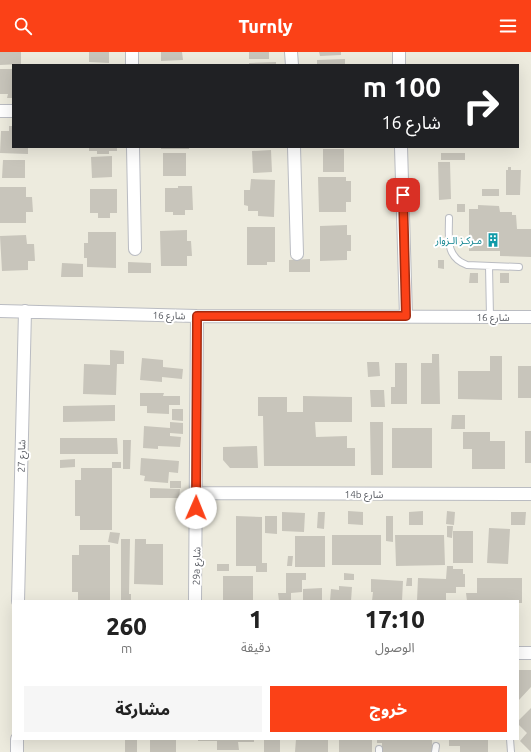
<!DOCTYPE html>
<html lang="ar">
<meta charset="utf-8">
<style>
:root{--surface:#fff;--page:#f6f6f6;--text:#222;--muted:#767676;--accent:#fb4117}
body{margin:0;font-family:Ubuntu,"Noto Sans Arabic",sans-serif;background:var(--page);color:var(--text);direction:rtl;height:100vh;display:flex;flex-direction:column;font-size:15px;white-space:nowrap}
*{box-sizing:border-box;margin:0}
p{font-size:13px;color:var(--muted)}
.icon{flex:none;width:22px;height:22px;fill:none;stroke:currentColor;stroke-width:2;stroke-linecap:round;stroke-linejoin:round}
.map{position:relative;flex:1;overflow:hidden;direction:ltr}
.side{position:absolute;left:12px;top:548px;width:507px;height:140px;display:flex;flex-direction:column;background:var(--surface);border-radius:0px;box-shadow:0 4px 16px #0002;direction:rtl}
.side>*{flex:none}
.guide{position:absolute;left:12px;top:12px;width:507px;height:84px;border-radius:0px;box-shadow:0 4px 16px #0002;direction:rtl;background:#202124;color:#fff;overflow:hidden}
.pin{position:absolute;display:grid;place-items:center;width:34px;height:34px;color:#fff;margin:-17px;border-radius:8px;box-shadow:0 2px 6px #0006}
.me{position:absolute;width:44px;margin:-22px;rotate:1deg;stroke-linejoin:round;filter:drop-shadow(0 0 3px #0008)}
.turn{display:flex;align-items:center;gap:14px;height:84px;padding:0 12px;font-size:18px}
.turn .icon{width:52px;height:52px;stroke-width:2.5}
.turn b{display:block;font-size:28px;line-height:34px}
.eta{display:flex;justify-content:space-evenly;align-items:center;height:68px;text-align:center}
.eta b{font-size:24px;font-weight:800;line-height:28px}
.button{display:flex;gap:8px;margin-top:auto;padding:8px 12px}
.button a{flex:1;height:46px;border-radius:0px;background:var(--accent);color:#fff;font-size:16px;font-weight:800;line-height:46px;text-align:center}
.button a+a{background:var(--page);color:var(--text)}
header{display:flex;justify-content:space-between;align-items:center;height:52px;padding:0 12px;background:var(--accent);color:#fff;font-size:18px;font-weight:800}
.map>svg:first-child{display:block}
.building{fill:#c8c5bb}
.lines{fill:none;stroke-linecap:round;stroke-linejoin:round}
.lane-casing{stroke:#babcc2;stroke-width:8}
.street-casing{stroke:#babcc2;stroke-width:14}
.lane{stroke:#fff;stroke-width:6}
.street{stroke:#fff;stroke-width:12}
.route-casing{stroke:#a32a0f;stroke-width:10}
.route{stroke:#fb4117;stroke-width:7}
.labels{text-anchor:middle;stroke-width:4;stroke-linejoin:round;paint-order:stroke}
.culture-label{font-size:10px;fill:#0d838f;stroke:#fff;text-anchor:end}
.street-label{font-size:10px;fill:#585b62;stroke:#fff}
</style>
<header><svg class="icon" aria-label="menu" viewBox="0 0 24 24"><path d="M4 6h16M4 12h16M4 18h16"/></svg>Turnly<svg class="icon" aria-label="search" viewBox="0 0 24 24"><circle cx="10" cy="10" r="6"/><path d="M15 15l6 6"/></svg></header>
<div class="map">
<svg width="531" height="700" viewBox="0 0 531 700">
<rect width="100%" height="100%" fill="#edebde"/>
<path class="building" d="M0,0H21V12L0,13Z
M89,0H109V11L89,10Z
M161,0H182L183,8L161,9Z
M249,0H269V7H249Z
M319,0H341V3L320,4Z
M345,7V13H317V8Z
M276,10V13H249V11Z
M0,17H13V46H7L8,42H0Z
M9,74H13V95H28V102L0,101L1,79H9Z
M89,95H117V99H109V102H97V99H89Z
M161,95H189V97H161Z
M323,97H344V120H323Z
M271,98L272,120L253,121L252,99Z
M163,101H186V124H163Z
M441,101H465V108H441Z
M112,104V125L92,126L91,105Z
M3,108H25V126H2Z
M438,110H450L451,147L439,148Z
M508,115H511V118H521L520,143H506V118H508Z
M318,125H346V129H351V150H346V160H319Z
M251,127L275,128L274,165L258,164V159H248V154L244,153V138H250Z
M178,134H192L193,158H185V163H173V160H165V136H178Z
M0,135H26V145H32L33,160H26V171H0Z
M90,137H117V161H110V166H98V161H90Z
M482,137H499V144H482Z
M457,152H465V160H457Z
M478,153L499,154L500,160H512V163H516L517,177H531V205L500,204V199H469V157H478Z
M347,173V183H351V199H347V208L320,209V174Z
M247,175H275V210H267V213H247Z
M187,178V189H191L192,204H187V214H161L160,179Z
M88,180H116V216L87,215V206H84V191H88Z
M26,183L27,192H34L35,209H28V218L2,219L0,184Z
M310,207V220H289V208Z
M438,208H444V217L438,216Z
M128,210L151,211V221H128Z
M62,211L83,212V225H61Z
M470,221H478V231H469Z
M500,221H509V231H500Z
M110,298L124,299V312H117L116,343L83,342L84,312L110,313Z
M432,302H439L440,352H421V311H432Z
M490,304H502V348L458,347V319H490Z
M142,306L163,308V315L183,317L182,327L162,325V330L140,328Z
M367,310H379L380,324L368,325Z
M395,311H407V352H391V335H395Z
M518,314H531V346H518Z
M370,338H384L385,355H371Z
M140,341H164L163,344H180V353H169V362L147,361V354H140Z
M303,344L352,345V370H315L316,385L347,384V396H355V414H264L263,364H258V345H287V360H303Z
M115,353V369L63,370V354Z
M172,357H183V369L172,368Z
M452,363H465V377H451Z
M170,370L183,371V382L170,381V384L181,385L180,395L158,394V397L143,396L144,374L170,376Z
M370,370H383V423H371Z
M392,376H432V416H392Z
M525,379H531V411H525Z
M463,380H490V389H505V417H472V397H463Z
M60,386H117L118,402H60Z
M123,388H131L130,417H123Z
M257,394L258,416H230L223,408V395Z
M141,406L179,409L178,421L169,420L168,431L144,429L145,424L140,423Z
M75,407V415L60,416V408Z
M112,410H121V416H112Z
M81,416H112V478H80V464H75V428H81Z
M170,429H181V436H170Z
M150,436L180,437L179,446H150Z
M348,459L363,460V473L348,472Z
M423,459V473H409V460Z
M447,459L455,460L454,473L446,472Z
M282,460L305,461L304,480L282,479Z
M318,460H325L324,477L317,476Z
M511,460H526L525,473H511Z
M236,464L262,465V511H267V520H256V514H236Z
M265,464H277V482L265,481Z
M386,464H393V490L386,489Z
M447,474H453L452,486L447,485Z
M489,476L510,477L508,512L487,511Z
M453,479H473V511H453Z
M110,480L120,481L118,492L108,490Z
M332,483H381V513H332Z
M395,483H444L445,513L396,514Z
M295,484H325V515H295Z
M121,487H130L129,542H131V549H121Z
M135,487H146V492H163V533L134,532Z
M79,493H110V549H78V540H72V503H79Z
M288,504H293L292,514H287Z
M217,512H229V519H217Z
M447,514H453V517H463V522H465V535H456V541H446V549H417L418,526L446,527Z
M286,521H306V528H302V540L291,541V549H279L278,541H286Z
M344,521L354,522V528H344Z
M223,524H253V549H223Z
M407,526H412V534H406Z
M477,526H522V551H518V549H467L466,541H477Z
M371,527L403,529L402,549H372L373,540H371Z
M339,534L352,535L351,549H330L331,537L339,538Z
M322,536V549H303V537Z
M518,618H531V635L518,649Z
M531,656V700L520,689L527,681L518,672V669Z
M125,687H137V700H125Z
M150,687H176V700H150Z
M198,687H254V690H238L239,698H217V689H198Z
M264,687H280V700H264Z
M296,687H328V700H295Z
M339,687H372V700H339Z
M377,687H432V700H382V691H377Z
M449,687H488V700H460V694H449Z"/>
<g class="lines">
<defs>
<path id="lane" d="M449,166C449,186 445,205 467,213L519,215
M489,214L490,265
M510,687L511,700
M379,700V697
M435,700L436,694"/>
<path id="street" d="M132,0V13
M291,0L292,13
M399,0V13
M0,59H13
M133,95L135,197
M294,95L297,202
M401,95L406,264
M0,259L197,264L531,265
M197,441L531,442
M18,549L25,259
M195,549L197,264
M518,601H531
M17,700V687"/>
</defs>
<use href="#lane" class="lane-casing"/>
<use href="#street" class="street-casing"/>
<use href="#lane" class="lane"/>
<use href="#street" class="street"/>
</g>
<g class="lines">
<defs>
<path id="route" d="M196,456L197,264H406L403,143"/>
</defs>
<use href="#route" class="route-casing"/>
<use href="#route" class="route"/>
</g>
<defs>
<symbol id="building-bare" viewBox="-9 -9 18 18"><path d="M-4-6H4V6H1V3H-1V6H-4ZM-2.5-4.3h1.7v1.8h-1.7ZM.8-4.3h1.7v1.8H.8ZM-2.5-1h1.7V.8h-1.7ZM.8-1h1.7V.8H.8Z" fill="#0f9aa8" stroke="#fff" stroke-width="2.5" paint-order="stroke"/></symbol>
</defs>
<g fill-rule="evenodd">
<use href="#building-bare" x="483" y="178" width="20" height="20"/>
</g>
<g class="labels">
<g class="culture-label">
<text x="482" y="192">مـركـز الـزوار</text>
</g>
<g class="street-label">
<text transform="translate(169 263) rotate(1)" y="4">شارع 16</text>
<text x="493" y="269">شارع 16</text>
<text transform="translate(21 404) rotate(-89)" y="4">شارع 27</text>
<text x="364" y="446">14b شارع</text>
<text transform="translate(196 514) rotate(-89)" y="4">29a شارع</text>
</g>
</g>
</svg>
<div class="pin" style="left:403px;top:143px;background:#d93025"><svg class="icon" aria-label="arrive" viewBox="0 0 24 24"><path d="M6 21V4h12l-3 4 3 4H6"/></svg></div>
<svg class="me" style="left:196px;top:456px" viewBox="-20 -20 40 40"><circle r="19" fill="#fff"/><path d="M0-13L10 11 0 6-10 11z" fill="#fb4117"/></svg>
<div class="guide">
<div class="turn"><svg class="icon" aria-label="right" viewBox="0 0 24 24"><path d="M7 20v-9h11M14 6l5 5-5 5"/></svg><div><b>100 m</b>شارع 16</div></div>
</div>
<section class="side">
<div class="eta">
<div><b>17:10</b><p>الوصول</p></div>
<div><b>1</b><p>دقيقة</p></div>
<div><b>260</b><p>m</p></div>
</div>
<div class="button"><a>خروج</a><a>مشاركة</a></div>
</section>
</div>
